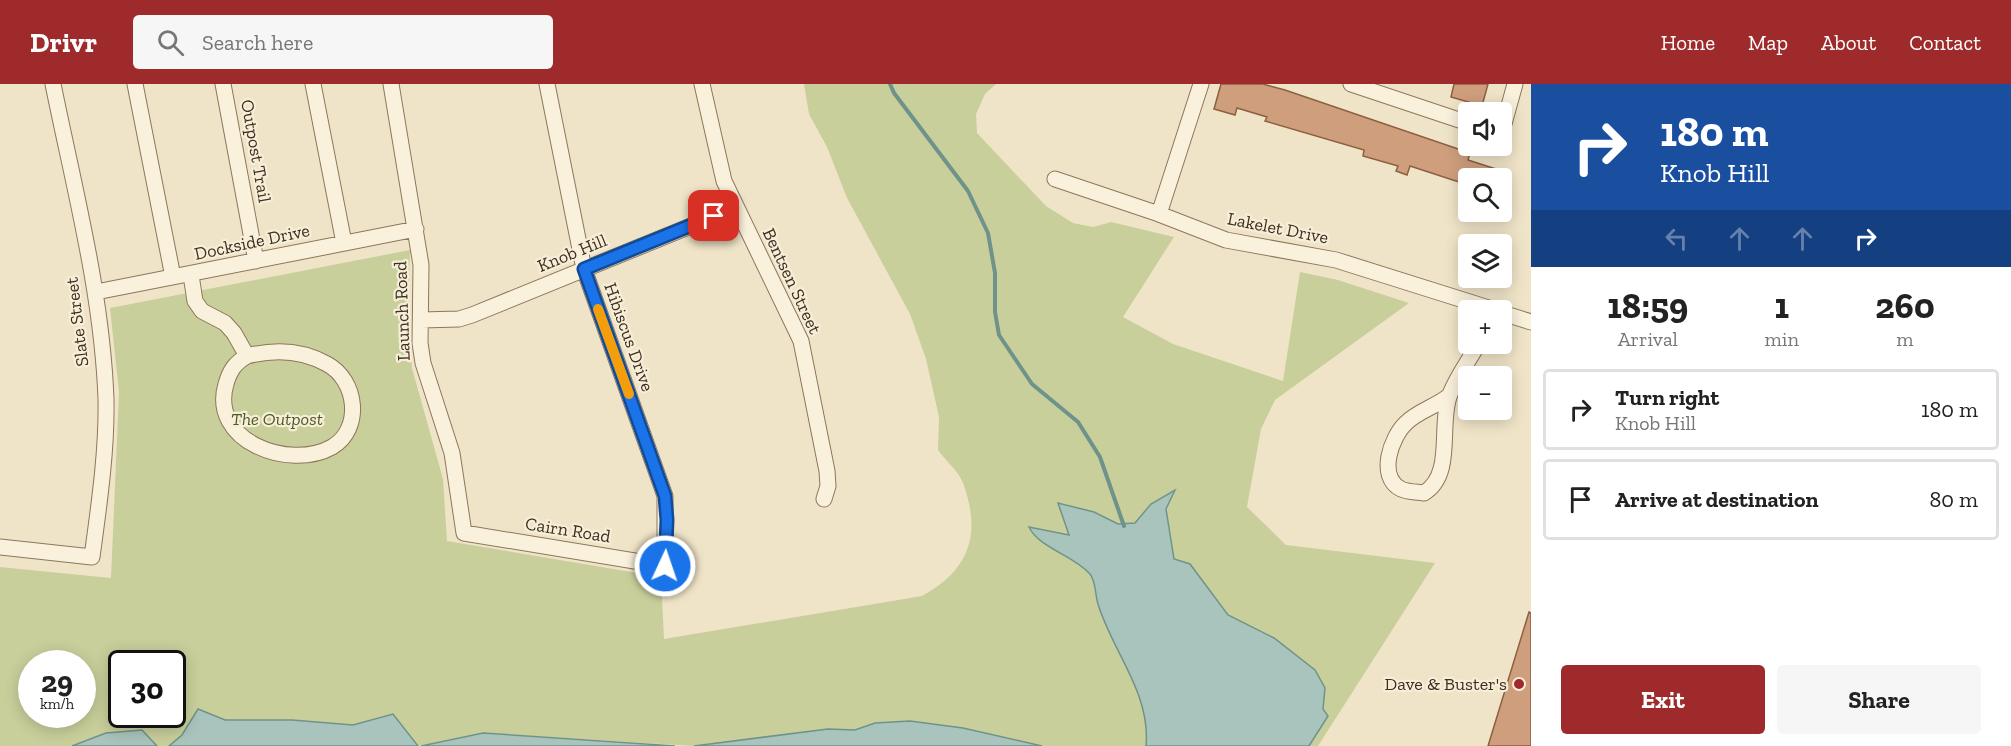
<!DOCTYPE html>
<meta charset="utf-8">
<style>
:root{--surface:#fff;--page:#f6f6f6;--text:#222;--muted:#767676;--line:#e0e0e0;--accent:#9e2a2b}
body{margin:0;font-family:"Zilla Slab",serif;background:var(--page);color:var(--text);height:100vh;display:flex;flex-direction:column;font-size:22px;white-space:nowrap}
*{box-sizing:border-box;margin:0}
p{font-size:20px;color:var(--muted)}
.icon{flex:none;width:33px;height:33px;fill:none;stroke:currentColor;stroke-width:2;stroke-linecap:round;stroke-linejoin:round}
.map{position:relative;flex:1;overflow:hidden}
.drawer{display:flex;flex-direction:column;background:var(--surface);width:480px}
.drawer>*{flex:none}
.guide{background:#1a4fa0;color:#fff;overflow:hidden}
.controls{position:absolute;left:1458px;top:18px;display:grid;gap:12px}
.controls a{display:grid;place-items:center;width:54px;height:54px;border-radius:6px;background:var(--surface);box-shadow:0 3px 15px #0003;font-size:30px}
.speed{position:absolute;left:18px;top:566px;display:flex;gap:12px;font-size:30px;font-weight:700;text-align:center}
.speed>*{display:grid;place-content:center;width:78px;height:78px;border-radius:50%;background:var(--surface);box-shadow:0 3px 15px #0003;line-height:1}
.speed small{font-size:15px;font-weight:400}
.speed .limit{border:3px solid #111;border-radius:9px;background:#fff;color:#111}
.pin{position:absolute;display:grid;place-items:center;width:51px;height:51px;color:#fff;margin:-26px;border-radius:12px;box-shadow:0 3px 9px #0006}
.me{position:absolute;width:66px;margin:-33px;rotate:3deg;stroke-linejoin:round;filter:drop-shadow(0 0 4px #0008)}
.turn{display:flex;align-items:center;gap:21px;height:126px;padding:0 30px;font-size:27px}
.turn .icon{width:78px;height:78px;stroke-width:2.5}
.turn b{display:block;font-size:42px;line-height:51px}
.lanes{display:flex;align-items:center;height:57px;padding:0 30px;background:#0003;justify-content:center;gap:30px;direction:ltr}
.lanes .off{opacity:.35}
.eta{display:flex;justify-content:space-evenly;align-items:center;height:102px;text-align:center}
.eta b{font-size:36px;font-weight:700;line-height:42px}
.action{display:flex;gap:12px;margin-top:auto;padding:12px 30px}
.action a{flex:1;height:69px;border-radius:6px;background:var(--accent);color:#fff;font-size:24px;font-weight:700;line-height:69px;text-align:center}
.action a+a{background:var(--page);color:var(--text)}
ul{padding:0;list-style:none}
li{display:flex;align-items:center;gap:18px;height:81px;margin:0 12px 9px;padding:0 18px;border:3px solid var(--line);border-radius:6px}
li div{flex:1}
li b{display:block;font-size:22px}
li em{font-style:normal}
header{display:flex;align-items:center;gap:36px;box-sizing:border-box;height:84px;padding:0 30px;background:var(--accent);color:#fff}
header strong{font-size:28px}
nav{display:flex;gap:33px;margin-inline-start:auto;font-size:21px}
.search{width:420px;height:54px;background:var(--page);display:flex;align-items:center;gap:15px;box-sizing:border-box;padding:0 21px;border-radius:6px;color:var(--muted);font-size:22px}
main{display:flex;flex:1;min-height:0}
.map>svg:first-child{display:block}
.green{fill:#c9cf9b;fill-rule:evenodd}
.water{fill:#a9c4bc;stroke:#6f938a;stroke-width:1.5}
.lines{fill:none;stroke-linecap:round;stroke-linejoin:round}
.stream{stroke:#6f938a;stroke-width:4}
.building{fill:#cf9f7d;stroke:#8d5f41;stroke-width:1.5}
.minor-casing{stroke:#8d765c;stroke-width:17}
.minor{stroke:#faf1dc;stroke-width:15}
.route-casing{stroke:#114b97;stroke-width:15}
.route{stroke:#1a73e8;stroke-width:10}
.slow{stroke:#f59e0b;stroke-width:10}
.poi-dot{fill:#9e2a2b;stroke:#f7eed8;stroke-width:2}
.labels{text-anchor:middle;stroke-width:4.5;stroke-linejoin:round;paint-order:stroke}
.street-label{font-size:18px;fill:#3d2e20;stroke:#f7eed8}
.park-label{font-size:18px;font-style:italic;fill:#4d5a26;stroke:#f7eed8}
.poi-label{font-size:18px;fill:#3d2e20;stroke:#f7eed8;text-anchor:end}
</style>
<header>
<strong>Drivr</strong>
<div class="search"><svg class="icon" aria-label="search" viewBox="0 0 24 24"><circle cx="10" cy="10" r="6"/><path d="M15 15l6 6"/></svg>Search here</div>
<nav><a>Home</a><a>Map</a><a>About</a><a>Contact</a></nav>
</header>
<main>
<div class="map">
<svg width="1531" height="662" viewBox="0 0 1531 662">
<rect width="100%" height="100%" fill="#f0e4c8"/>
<path class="green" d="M804,0H996L985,10L976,30L977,49L1046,122L1073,139L1093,143L1111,138L1174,153L1123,233L1173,260L1283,297L1300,188L1338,196L1409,219L1275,316L1261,345L1247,423L1286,461L1435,479L1318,662H1309L1328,632L1323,625L1325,604L1315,586L1274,554L1228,531L1190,480L1174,476L1166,425L1174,408L1151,420L1135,439L1118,440L1094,428L1058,419L1070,451L1030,443L1092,491C1094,501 1095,513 1099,523C1116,568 1151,612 1146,662H1042L963,644L910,637L875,639L855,646L828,645L694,662L483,649L418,662L393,630L353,641L292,636H225L198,625L182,651L169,662H157L142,646L106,649L72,662H0V483L111,494L119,308L110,224L410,166L408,234L412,284L443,395L447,457L661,493L664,555L922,512C969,486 982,451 963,399C959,388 945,376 938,366L939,333L926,275L910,230L847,114L827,63L809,30ZM32,579H82V630H32ZM122,579H172V630H122Z"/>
<path class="water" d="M1175,406L1166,425L1174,475L1190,480L1228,531L1274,554L1315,586L1325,604L1323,625L1328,632L1309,662H1146C1151,609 1112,567 1098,520C1095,511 1096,497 1090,490C1073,471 1039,464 1029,443L1069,451L1058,419L1094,428L1118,440L1135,439L1151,420Z
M198,625L225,636H292L353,641L393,630L418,662H169L182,651Z
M910,637L963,644L1042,662H694L828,645L855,646L875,639Z
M142,646L157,662H72L106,649Z
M483,649L675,662H421Z"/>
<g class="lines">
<path class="stream" d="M890,0L894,9L968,107L988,149L995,189V228L999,251L1032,300L1078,338L1100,373L1124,442"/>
</g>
<path class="building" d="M1221,0H1263L1285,6L1470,69L1468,76L1496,85L1492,94H1468V101L1410,82L1407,91L1396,87L1398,82L1363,72L1364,66L1265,37L1267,33L1237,24L1235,31L1214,25Z
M1454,0H1488L1482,22L1451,13Z
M1529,528L1531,529V662H1488Z"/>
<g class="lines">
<defs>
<path id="minor" d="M135,0L173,193
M223,0L256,177
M313,0L344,159
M391,0L421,181L420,259L423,279L452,369L464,449L665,482V412L584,185L547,0
M702,0L724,97L801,257L827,387L828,402L824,415
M1351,0L1468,39
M1502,47L1515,0
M1055,95L1159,130L1226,156L1336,176L1495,226
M1159,130L1201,0
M191,191L195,217L202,227L225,239L234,249L247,272C235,279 230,286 226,300C209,357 289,387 332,363C363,345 357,296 327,280C302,266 274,265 247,272
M96,208L416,145
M1502,229L1531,238
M421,236L459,235L472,231L735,124
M1449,312C1435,323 1418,327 1406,339C1391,353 1377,393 1401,405C1407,408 1417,408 1424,409C1454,391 1439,343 1449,313C1455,295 1469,277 1478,260
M0,463L92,473C99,421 107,367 106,315C102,208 74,104 53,0"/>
</defs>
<use href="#minor" class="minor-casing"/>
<use href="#minor" class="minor"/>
</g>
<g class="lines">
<defs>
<path id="route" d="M665,482L667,436L665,412L584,185L714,132"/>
</defs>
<use href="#route" class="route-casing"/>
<use href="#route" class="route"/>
<path class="slow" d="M598,225L629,310"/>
</g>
<circle class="poi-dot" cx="1519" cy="600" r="6"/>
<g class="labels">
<g class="street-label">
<text transform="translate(256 67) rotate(80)" y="6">Outpost Trail</text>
<text transform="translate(1278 144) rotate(11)" y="6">Lakelet Drive</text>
<text transform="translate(252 158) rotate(-12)" y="6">Dockside Drive</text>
<text transform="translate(572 169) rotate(-22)" y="6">Knob Hill</text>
<text transform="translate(792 197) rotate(65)" y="6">Bentsen Street</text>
<text transform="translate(402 227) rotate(-92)" y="6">Launch Road</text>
<text transform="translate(77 238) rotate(-97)" y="6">Slate Street</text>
<text transform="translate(629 253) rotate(70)" y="6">Hibiscus Drive</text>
<text transform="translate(568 446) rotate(9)" y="6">Cairn Road</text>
</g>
<g class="park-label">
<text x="277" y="341">The Outpost</text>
</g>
<g class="poi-label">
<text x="1507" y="606">Dave &amp; Buster's</text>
</g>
</g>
</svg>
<div class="controls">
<a><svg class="icon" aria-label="sound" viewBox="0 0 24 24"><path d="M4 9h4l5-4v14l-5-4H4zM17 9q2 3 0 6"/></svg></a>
<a><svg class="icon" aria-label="search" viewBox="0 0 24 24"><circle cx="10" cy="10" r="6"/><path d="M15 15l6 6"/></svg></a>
<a><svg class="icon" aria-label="layers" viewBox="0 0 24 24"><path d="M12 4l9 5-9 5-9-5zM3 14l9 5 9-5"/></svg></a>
<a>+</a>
<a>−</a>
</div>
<div class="speed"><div>29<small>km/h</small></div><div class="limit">30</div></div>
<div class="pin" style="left:714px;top:132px;background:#d93025"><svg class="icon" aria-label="arrive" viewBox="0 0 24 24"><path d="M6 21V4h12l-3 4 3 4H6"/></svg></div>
<svg class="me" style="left:665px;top:482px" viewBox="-20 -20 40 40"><circle r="17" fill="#1a73e8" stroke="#fff" stroke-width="3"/><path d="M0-11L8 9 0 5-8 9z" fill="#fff"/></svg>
</div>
<section class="drawer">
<div class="guide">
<div class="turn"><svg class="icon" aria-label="right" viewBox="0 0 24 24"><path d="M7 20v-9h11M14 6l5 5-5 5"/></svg><div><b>180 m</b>Knob Hill</div></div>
<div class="lanes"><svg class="icon off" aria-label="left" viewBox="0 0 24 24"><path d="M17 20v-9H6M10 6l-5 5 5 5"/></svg><svg class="icon off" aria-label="ahead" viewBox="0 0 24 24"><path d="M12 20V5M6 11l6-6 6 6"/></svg><svg class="icon off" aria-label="ahead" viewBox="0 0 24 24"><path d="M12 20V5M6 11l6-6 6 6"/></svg><svg class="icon" aria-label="right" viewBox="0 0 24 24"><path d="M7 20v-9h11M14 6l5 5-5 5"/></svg></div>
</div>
<div class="eta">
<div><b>18:59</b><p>Arrival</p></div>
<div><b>1</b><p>min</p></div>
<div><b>260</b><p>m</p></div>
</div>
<ul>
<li><svg class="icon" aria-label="right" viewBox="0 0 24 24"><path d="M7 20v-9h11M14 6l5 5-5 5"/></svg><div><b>Turn right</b><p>Knob Hill</p></div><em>180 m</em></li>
<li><svg class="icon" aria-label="arrive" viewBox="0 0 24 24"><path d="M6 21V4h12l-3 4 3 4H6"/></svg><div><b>Arrive at destination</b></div><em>80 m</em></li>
</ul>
<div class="action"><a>Exit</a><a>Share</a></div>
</section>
</main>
